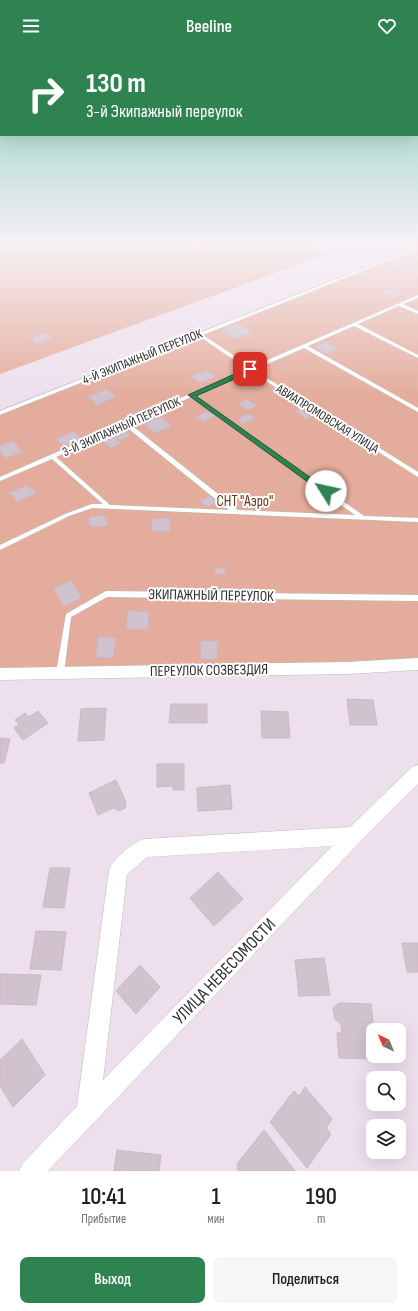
<!DOCTYPE html>
<html lang="ru">
<meta charset="utf-8">
<style>
:root{--surface:#fff;--page:#f6f6f6;--text:#202124;--muted:#757577;--accent:#2e8350}
body{margin:0;font-family:"Sofia Sans Condensed",sans-serif;background:var(--page);color:var(--text);height:100vh;display:flex;flex-direction:column;font-size:15px;white-space:nowrap}
*{box-sizing:border-box;margin:0}
p{font-size:13px;color:var(--muted)}
.icon{flex:none;width:22px;height:22px;fill:none;stroke:currentColor;stroke-width:2;stroke-linecap:round;stroke-linejoin:round}
.map{position:relative;height:1119px;overflow:hidden}
.panel{display:flex;flex-direction:column;background:var(--surface);flex:1}
.panel>*{flex:none}
.banner{position:absolute;left:0px;top:0px;width:418px;height:84px;box-shadow:0 4px 16px #0002;background:#2e8350;color:#fff;overflow:hidden}
.needle{width:26px;rotate:317deg}
.tools{position:absolute;left:366px;top:971px;display:grid;gap:8px}
.tools a{display:grid;place-items:center;width:40px;height:40px;border-radius:8px;background:var(--surface);box-shadow:0 4px 16px #0002;font-size:20px}
.pin{position:absolute;display:grid;place-items:center;width:34px;height:34px;color:#fff;margin:-17px;border-radius:8px;box-shadow:0 2px 6px #0006}
.me{position:absolute;width:44px;margin:-22px;rotate:305deg;stroke-linejoin:round;filter:drop-shadow(0 0 3px #0008)}
.turn{display:flex;align-items:center;gap:14px;height:84px;padding:0 20px;font-size:18px}
.turn .icon{width:52px;height:52px;stroke-width:2.5}
.turn b{display:block;font-size:28px;line-height:34px}
.eta{display:flex;justify-content:space-evenly;align-items:center;height:68px;text-align:center}
.eta b{font-size:24px;font-weight:600;line-height:28px}
.button{display:flex;gap:8px;margin-top:auto;padding:8px 20px}
.button a{flex:1;height:46px;border-radius:8px;background:var(--accent);color:#fff;font-size:16px;font-weight:600;line-height:46px;text-align:center}
.button a+a{background:var(--page);color:var(--text)}
header{display:flex;justify-content:space-between;align-items:center;height:52px;padding:0 20px;background:var(--accent);color:#fff;font-size:18px;font-weight:600}
.map>svg:first-child{display:block}
.green{fill:#e4ac9c}
.building{fill:#d1c3ce;stroke:#cab8c6}
.lines{fill:none;stroke-linecap:round;stroke-linejoin:round}
.service-casing{stroke:#b3c0b7;stroke-width:1}
.minor-casing{stroke:#b3c0b7;stroke-width:1}
.service{fill:#fff;fill-rule:evenodd}
.minor{fill:#fff;fill-rule:evenodd}
.route{fill:#2e8350;stroke:#1e5534}
.labels{text-anchor:middle;stroke-width:4;stroke-linejoin:round;paint-order:stroke}
.far-street-label{font-size:13px;fill:#2d2d2d;stroke:#fff}
.park-label{font-size:15px;fill:#6b371b;stroke:#fff}
.street-label{font-size:15px;fill:#2d2d2d;stroke:#fff}
.near-street-label{font-size:18px;fill:#2d2d2d;stroke:#fff}
</style>
<header><svg class="icon" aria-label="menu" viewBox="0 0 24 24"><path d="M4 6h16M4 12h16M4 18h16"/></svg>Beeline<svg class="icon" aria-label="heart" viewBox="0 0 24 24"><path d="M12 20l-8-8c-3-5 5-10 8-4 3-6 11-1 8 4z"/></svg></header>
<div class="map">
<svg width="418" height="1119" viewBox="0 0 418 1119">
<rect width="100%" height="100%" fill="#eedfec"/>
<path class="green" d="M0,189H298L327,202L0,322Z
M418,194V618L0,627V359Z"/>
<path class="building" d="M201,192L208,195L197,199L190,196Z
M394,212L408,217L401,220L385,216Z
M389,237L401,242L394,246L382,241Z
M237,271L252,280L236,287L221,278Z
M45,281L52,286L37,292L30,286Z
M326,290L339,297L328,302L315,295Z
M206,318L216,324L201,331L191,325Z
M107,337L116,345L97,353L88,345Z
M247,347L257,354L248,358L238,352Z
M300,357L309,363L313,364L306,367L295,359Z
M207,359L215,364L203,370L195,365Z
M249,362L255,366L243,372L237,367Z
M160,365L172,374L155,381L144,372Z
M122,376L130,384L120,388L111,381Z
M74,379L81,387L63,394L56,387Z
M112,383L122,391L111,396L101,388Z
M13,389L23,400L6,406L0,400V394Z
M27,433L36,441L18,450L9,441Z
M210,444L217,450L207,455L200,449Z
M102,463L106,467L108,474L94,475L88,471L90,465Z
M170,466V479H151L152,467Z
M215,516H225V522H215Z
M71,529L82,546L64,554L53,536Z
M128,558L149,560L148,577H126Z
M99,585L116,586L113,606L95,605Z
M201,589H218L217,607H200Z
M347,647L373,648L377,673H350Z
M171,652H207V671H169Z
M106,656L104,688L78,689L81,657Z
M38,659L48,671L23,688L14,676L19,672L15,668L25,661L29,665Z
M261,659L288,660L290,686H262Z
M0,686L10,687L4,711H0Z
M157,712H184V738H173V734L157,735Z
M116,728L126,750L125,756L119,759L113,756L98,763L89,741Z
M230,733L232,757L198,759L197,736Z
M50,816H70L64,856L43,855Z
M218,820L243,847L214,874L190,846Z
M36,879L66,880L61,918L30,917Z
M402,891H418V920H407Z
M324,906L330,943L299,944L295,908Z
M140,913L160,935L136,962L116,939Z
M0,922L41,923L36,953L0,952Z
M339,951L371,952L374,978H373V1004H378V1007L339,1006L337,981H342L341,972L335,967L333,956Z
M22,987L45,1023L13,1055L0,1034V1008Z
M305,1035L332,1067L326,1076L331,1082L307,1116L270,1070L294,1039L299,1044Z
M264,1078L295,1119H238L237,1112Z
M117,1098L161,1103L159,1119H114Z"/>
<g class="lines">
<defs>
<path id="service" d="M418,195V197L203,283L251,315L418,243V246L403,252L418,259V262L399,254L358,272L418,303V306L354,274L308,294L418,356V360L304,296L254,318L418,420V425L250,319L195,344L364,464L418,466V470L92,456L69,464L0,498V493L65,462L92,452H103L52,407L0,429V425L247,317L199,284L2,362L0,363V359ZM191,345L355,463L238,458L130,372ZM125,374L229,458L110,453L56,405Z
M106,539L418,543V549L107,545L71,565L64,621L63,623L60,624L57,623L56,621L66,562Z"/>
<path id="minor" d="M418,606V618L347,622L0,628V616L347,610Z
M418,713V732L360,790L48,1119H19L23,1111L77,1054L109,818C114,806 131,792 143,787L350,775L412,715ZM332,794L103,1028L127,823L147,805Z"/>
</defs>
<use href="#service" class="service-casing"/>
<use href="#minor" class="minor-casing"/>
<use href="#service" class="service"/>
<use href="#minor" class="minor"/>
</g>
<linearGradient id="sky" x2="0" y2="1"><stop stop-color="#82ccb9"/><stop offset="0.55" stop-color="#f7f1f6"/><stop offset="1" stop-color="#f7f1f6" stop-opacity="0"/></linearGradient>
<rect width="418" height="346" fill="url(#sky)"/>
<path class="route" d="M250,315L253,316V319L196,344L328,438V441H323L188,343Z"/>
<g class="labels">
<g class="far-street-label">
<text transform="translate(142 304) rotate(-22)" y="5">4-Й ЭКИПАЖНЫЙ ПЕРЕУЛОК</text>
<text transform="translate(328 366) rotate(32)" y="5">АВИАПРОМОВСКАЯ УЛИЦА</text>
<text transform="translate(121 374) rotate(-24)" y="5">3-Й ЭКИПАЖНЫЙ ПЕРЕУЛОК</text>
</g>
<g class="park-label">
<text x="245" y="454">СНТ "Аэро"</text>
</g>
<g class="street-label">
<text transform="translate(211 543) rotate(1)" y="5">ЭКИПАЖНЫЙ ПЕРЕУЛОК</text>
<text transform="translate(209 618) rotate(-1)" y="5">ПЕРЕУЛОК СОЗВЕЗДИЯ</text>
</g>
<g class="near-street-label">
<text transform="translate(224 919) rotate(-46)" y="6">УЛИЦА НЕВЕСОМОСТИ</text>
</g>
</g>
</svg>
<div class="tools">
<a><svg class="needle" viewBox="-14 -14 28 28"><path d="M0-13l5 13h-10z" fill="#e53935"/><path d="M0 13l5-13h-10z" fill="#757577"/></svg></a>
<a><svg class="icon" aria-label="search" viewBox="0 0 24 24"><circle cx="10" cy="10" r="6"/><path d="M15 15l6 6"/></svg></a>
<a><svg class="icon" aria-label="layers" viewBox="0 0 24 24"><path d="M12 4l9 5-9 5-9-5zM3 14l9 5 9-5"/></svg></a>
</div>
<div class="pin" style="left:250px;top:317px;background:#d93025"><svg class="icon" aria-label="arrive" viewBox="0 0 24 24"><path d="M6 21V4h12l-3 4 3 4H6"/></svg></div>
<svg class="me" style="left:326px;top:439px" viewBox="-20 -20 40 40"><circle r="19" fill="#fff"/><path d="M0-13L10 11 0 6-10 11z" fill="#2e8350"/></svg>
<div class="banner">
<div class="turn"><svg class="icon" aria-label="right" viewBox="0 0 24 24"><path d="M7 20v-9h11M14 6l5 5-5 5"/></svg><div><b>130 m</b>3-й Экипажный переулок</div></div>
</div>
</div>
<section class="panel">
<div class="eta">
<div><b>10:41</b><p>Прибытие</p></div>
<div><b>1</b><p>мин</p></div>
<div><b>190</b><p>m</p></div>
</div>
<div class="button"><a>Выход</a><a>Поделиться</a></div>
</section>
